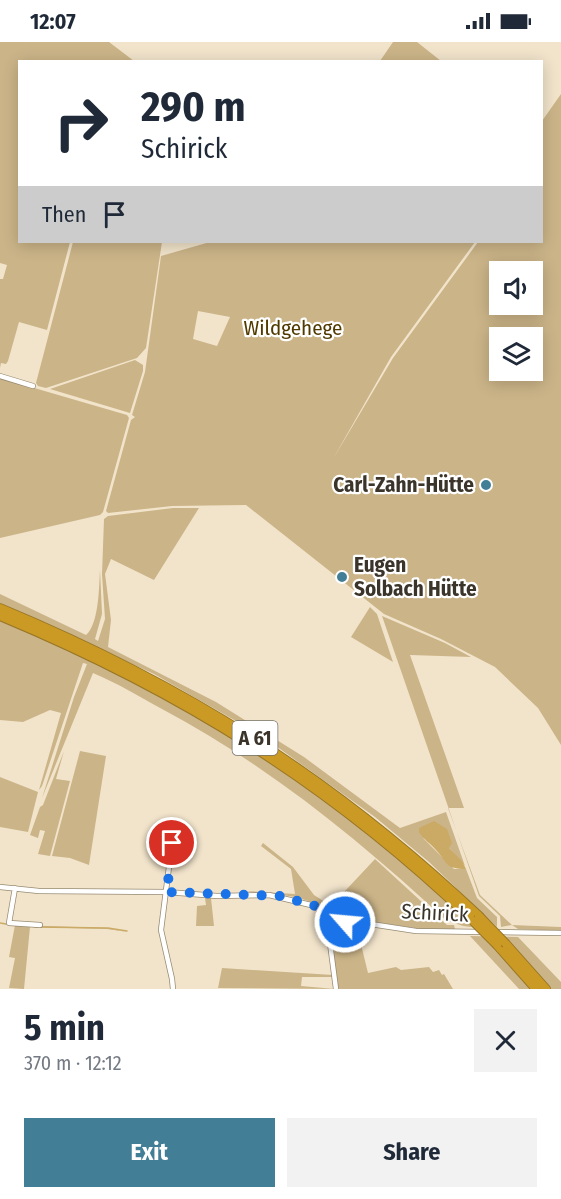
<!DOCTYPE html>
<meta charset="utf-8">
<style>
:root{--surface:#fff;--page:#f2f2f3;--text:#1f2937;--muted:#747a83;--accent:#427f96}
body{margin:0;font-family:"Fira Sans Condensed",sans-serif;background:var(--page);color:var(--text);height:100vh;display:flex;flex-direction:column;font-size:22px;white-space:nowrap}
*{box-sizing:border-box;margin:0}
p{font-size:20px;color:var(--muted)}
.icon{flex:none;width:33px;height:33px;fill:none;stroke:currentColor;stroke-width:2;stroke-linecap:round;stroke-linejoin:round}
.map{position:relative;height:947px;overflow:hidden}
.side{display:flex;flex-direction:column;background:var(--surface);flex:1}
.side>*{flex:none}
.guide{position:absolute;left:18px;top:18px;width:525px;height:183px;border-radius:0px;box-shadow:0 3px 15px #0003;background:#fff;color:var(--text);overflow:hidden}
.tools{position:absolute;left:489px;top:219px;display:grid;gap:12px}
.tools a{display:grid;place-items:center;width:54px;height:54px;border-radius:0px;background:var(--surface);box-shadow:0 3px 15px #0003;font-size:30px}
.pin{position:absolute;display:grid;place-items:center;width:51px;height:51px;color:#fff;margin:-26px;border:3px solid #fff;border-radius:50%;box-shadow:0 2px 6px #0007}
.me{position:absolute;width:66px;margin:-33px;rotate:297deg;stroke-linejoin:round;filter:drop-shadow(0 0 4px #0008)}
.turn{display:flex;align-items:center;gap:21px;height:126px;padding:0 24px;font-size:27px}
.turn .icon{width:78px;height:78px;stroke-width:2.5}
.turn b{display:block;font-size:42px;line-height:51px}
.then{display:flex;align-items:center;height:57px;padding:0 24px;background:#0003;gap:12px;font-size:22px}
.round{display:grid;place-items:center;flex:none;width:63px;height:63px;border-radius:0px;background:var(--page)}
.headline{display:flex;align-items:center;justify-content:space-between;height:102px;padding:0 24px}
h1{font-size:36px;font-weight:700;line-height:45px}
.cta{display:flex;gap:12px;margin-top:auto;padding:12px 24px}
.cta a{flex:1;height:69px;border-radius:0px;background:var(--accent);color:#fff;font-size:24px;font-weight:700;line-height:69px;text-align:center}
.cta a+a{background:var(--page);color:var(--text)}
.status{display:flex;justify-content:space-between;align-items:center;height:42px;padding:0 30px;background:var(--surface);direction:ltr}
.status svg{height:16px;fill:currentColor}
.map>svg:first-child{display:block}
.green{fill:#cbb488;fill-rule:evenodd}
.water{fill:#cbaa65}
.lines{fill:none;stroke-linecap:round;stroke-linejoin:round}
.stream{stroke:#cbaa65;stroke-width:1.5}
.street-casing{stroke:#978b73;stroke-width:6}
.highway-casing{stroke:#987626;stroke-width:10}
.street{stroke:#fff;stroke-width:4.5}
.highway{stroke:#cb9a24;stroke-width:8}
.highway-bridge-casing{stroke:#987626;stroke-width:10;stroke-linecap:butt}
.highway-bridge{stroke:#cb9a24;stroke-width:8}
.route{stroke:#1a73e8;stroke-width:10;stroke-dasharray:0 18}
.poi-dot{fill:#427f96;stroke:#fff;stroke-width:2}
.labels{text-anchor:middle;stroke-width:4.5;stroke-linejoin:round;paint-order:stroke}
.shield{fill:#fff;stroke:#75716a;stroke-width:1.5}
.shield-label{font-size:20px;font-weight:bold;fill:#3a342a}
.park-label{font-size:21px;fill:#513a00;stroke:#fff}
.poi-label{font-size:21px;font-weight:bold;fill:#3a342a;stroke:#fff;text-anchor:end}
.street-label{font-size:21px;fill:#3a342a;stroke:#fff}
</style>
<div class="status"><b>12:07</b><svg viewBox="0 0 49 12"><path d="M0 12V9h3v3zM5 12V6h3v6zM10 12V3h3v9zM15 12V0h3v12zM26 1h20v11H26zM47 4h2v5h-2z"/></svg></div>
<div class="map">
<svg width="561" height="947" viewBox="0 0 561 947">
<rect width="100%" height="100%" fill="#f2e4cb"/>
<path class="green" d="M0,0H109L134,19L20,20V200H70L47,288L19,280L8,319L6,322L1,321L0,326V237H3L7,223L0,221Z
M393,0H417L441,19H380Z
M561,52V703L538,666L495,625L441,597L384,572L246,463L172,464L108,471L106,469L131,378L135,375L132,373L145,330L161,214L210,200H475L391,315L333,417L393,316L478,200H542V79ZM500,230H532V262H500ZM198,269L230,275L217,304L193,297ZM500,296H532V328H500Z
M73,200H162L146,306L137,316L46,346L38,344L36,341Z
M135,318L143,323V329L130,371L50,347Z
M0,336L127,373L129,376L103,470L100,473L0,496Z
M173,466H199L154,538L111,517L105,532L111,578L108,605L216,660L304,715L400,786L446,770L465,824L449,806L423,796L454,827H466L477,856L497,875V885L429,820L375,775L262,694L154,632L0,561V552L86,593C99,582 99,545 100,528L102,572L95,597L98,599L105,577L102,532L104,477L108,474Z
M370,565L377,572L393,620L351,595Z
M382,574L445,601L471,615L410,613L464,766H448L480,853L512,883L561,885V889L518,887L512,883L501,885L500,874L479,854Z
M0,579C43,597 88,614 129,636C254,702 372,786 472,885C462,885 457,881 447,879C358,797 269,724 162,667C140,655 117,641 93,631L42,756L74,655L87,622L83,621L42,744L39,748L61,671L50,668L23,680L0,678Z
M64,709L56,737L70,739L50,814L38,812L45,789L40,788L38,796L30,793L40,765L43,763Z
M80,709L106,714L89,823L70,816L52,814Z
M0,735L38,750L28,790L0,785Z
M263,801L293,825L314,853L331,864L375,817L447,883H454L455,887H422L354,877L334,878C328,874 324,867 316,863C295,850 269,854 246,849L295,852L291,827L261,804Z
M205,856H211L214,884H196L197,864L206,863Z
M15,883L107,886L128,890L107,887L30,885L24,947L9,946L15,916L9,915Z
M357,886L368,931L396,925L401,928L429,925L433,930L439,928L442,933L444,932L453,947H338L330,889Z
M470,894L518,895L561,940V947H519Z
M222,926L333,933V935H302L301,944L335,947L218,946Z"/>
<path class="water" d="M434,779L447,787L452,801L449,806L462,819L466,827C445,827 448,821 436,808C430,801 424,798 419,790V786Z"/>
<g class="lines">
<path class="stream" d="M0,881L6,882
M35,885L108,886L127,889"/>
<defs>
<path id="street" d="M0,334L33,344
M172,801L161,888L172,937L173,947
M0,845L39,849L167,850L217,854L269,853L315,864L332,881
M15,846L9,881L40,883
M332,881H364L416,889L483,890
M332,881L328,886L336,947
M495,890L561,891"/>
<path id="highway" d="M0,566C185,643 333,736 479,874
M0,574C180,649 330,742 471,877
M506,902L546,947
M497,903L536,947"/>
</defs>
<use href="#street" class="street-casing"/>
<use href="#highway" class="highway-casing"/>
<use href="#street" class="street"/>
<use href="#highway" class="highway"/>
<defs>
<path id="highway-bridge" d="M479,874L506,902
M471,877L497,903"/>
</defs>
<use href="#highway-bridge" class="highway-bridge-casing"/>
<use href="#highway-bridge" class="highway-bridge"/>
</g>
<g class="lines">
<path class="route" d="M172,801L167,850L280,854L315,864L324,871L332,881L345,880"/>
</g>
<g class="poi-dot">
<circle cx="486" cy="443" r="6"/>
<circle cx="342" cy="535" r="6"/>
</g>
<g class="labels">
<rect class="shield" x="232.5" y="679" width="45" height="34" rx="4.5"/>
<g class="shield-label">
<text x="255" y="703">A 61</text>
</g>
<g class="park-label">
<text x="293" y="293">Wildgehege</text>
</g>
<g class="poi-label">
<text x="474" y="450">Carl-Zahn-Hütte</text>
<text x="354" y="530" text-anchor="start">Eugen<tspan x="354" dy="24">Solbach Hütte</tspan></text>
</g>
<g class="street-label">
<text transform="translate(435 871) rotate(3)" y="7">Schirick</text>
</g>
</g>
</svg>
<div class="tools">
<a><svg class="icon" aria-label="sound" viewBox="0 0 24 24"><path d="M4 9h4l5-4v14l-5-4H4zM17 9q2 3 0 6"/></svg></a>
<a><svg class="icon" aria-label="layers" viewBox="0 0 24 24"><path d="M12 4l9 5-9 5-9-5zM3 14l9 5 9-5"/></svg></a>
</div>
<div class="pin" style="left:172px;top:801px;background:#d93025"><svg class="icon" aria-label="arrive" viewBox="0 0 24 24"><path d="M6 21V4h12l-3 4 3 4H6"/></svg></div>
<svg class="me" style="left:345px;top:880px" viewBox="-20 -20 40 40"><circle r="17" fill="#1a73e8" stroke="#fff" stroke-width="3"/><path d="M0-11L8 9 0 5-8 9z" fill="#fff"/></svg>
<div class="guide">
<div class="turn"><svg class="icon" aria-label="right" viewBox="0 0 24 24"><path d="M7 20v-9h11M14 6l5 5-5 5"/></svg><div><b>290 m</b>Schirick</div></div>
<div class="then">Then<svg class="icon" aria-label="arrive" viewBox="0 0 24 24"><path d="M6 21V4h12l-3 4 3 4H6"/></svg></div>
</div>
</div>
<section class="side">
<div class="headline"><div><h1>5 min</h1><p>370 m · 12:12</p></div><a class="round"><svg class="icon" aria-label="close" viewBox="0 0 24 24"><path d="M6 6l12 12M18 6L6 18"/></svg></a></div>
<div class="cta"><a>Exit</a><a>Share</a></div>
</section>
